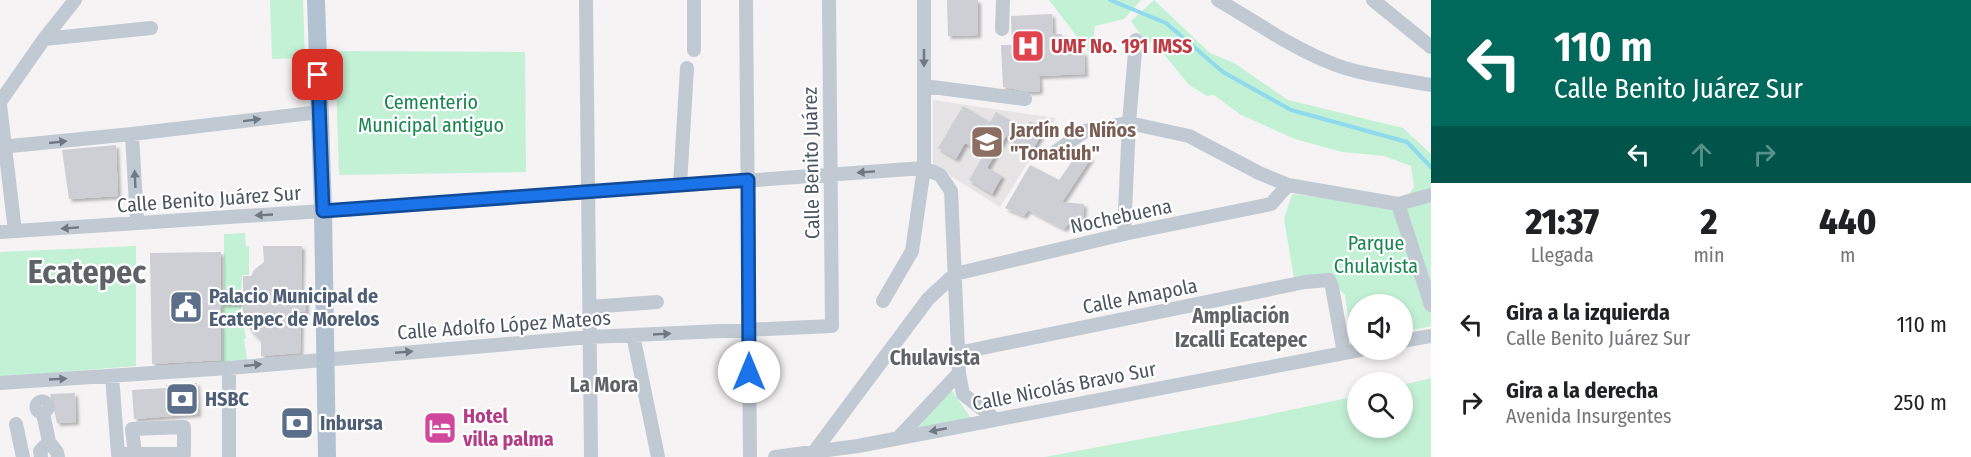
<!DOCTYPE html>
<html lang="es">
<meta charset="utf-8">
<style>
:root{--surface:#fff;--page:#f2f2f2;--text:#202124;--muted:#757577}
body{margin:0;font-family:"Fira Sans Condensed",sans-serif;background:var(--page);color:var(--text);height:100vh;display:flex;flex-direction:column;font-size:22px;white-space:nowrap}
*{box-sizing:border-box;margin:0}
p{font-size:20px;color:var(--muted)}
.icon{flex:none;width:33px;height:33px;fill:none;stroke:currentColor;stroke-width:2;stroke-linecap:round;stroke-linejoin:round}
.map{position:relative;flex:1;overflow:hidden}
.drawer{display:flex;flex-direction:column;background:var(--surface);width:540px}
.drawer>*{flex:none}
.guide{background:#00695c;color:#fff;overflow:hidden}
.buttons{position:absolute;left:1347px;top:294px;display:grid;gap:12px}
.buttons a{display:grid;place-items:center;width:66px;height:66px;border-radius:50%;background:var(--surface);box-shadow:0 3px 9px #0003;font-size:30px}
.pin{position:absolute;display:grid;place-items:center;width:51px;height:51px;color:#fff;margin:-26px;border-radius:12px;box-shadow:0 3px 9px #0006}
.me{position:absolute;width:66px;margin:-33px;rotate:0deg;stroke-linejoin:round;filter:drop-shadow(0 0 4px #0008)}
.turn{display:flex;align-items:center;gap:21px;height:126px;padding:0 24px;font-size:27px}
.turn .icon{width:78px;height:78px;stroke-width:2.5}
.turn b{display:block;font-size:42px;line-height:51px}
.lanes{display:flex;align-items:center;height:57px;padding:0 24px;background:#0003;justify-content:center;gap:30px;direction:ltr}
.lanes .off{opacity:.35}
.eta{display:flex;justify-content:space-evenly;align-items:center;height:102px;text-align:center}
.eta b{font-size:36px;font-weight:800;line-height:42px}
ul{padding:0;list-style:none}
li{display:flex;align-items:center;gap:18px;height:78px;padding:0 24px}
li div{flex:1}
li b{display:block;font-size:22px}
li em{font-style:normal}
main{display:flex;flex:1;min-height:0}
.map>svg:first-child{display:block}
.education{fill:#e6e4e5}
.green{fill:#c3f1d5}
.lines{fill:none;stroke-linecap:round;stroke-linejoin:round}
.stream{stroke:#90daee;stroke-width:4}
.building{fill:#cdcfd5;filter:url(#shadow)}
.minor{stroke:#c1cad2;stroke-width:14}
.major{stroke:#b3c2d1;stroke-width:18}
.oneway{fill:#6e7983}
.route-casing{stroke:#114b97;stroke-width:15}
.route{stroke:#1a73e8;stroke-width:10}
.labels{text-anchor:middle;stroke-width:4.5;stroke-linejoin:round;paint-order:stroke}
.health-label{font-size:20px;font-weight:bold;fill:#be3a42;stroke:#fff;text-anchor:start}
.park-label{font-size:20px;fill:#17864f;stroke:#fff}
.education-label{font-size:20px;font-weight:bold;fill:#785e54;stroke:#fff;text-anchor:start}
.street-label{font-size:20px;fill:#4a5661;stroke:#fff}
.service-label{font-size:20px;font-weight:bold;fill:#4e5e75;stroke:#fff;text-anchor:start}
.hotel-label{font-size:20px;font-weight:bold;fill:#b23c85;stroke:#fff;text-anchor:start}
.neighbourhood-label{font-size:21px;font-weight:bold;fill:#5f6368;stroke:#fff}
.town-label{font-size:32px;font-weight:bold;fill:#5f6368;stroke:#fff}
</style>
<main>
<div class="map">
<svg width="1431" height="457" viewBox="0 0 1431 457">
<defs>
<filter id="shadow"><feDropShadow dx="3" dy="3" stdDeviation="1.5" flood-color="#0004"/></filter>
</defs>
<rect width="100%" height="100%" fill="#f5f3f3"/>
<path class="education" d="M933,100L1056,118L1000,207L933,165Z"/>
<path class="green" d="M270,0H303L305,58L272,59Z
M1049,0H1141L1124,19L1095,26L1091,55Z
M1154,0L1210,53L1234,63L1288,100L1403,128L1431,154V326L1403,332L1402,304H1358L1357,340L1351,341L1345,295L1324,275L1294,278L1284,219L1292,194L1401,207L1414,187L1411,166L1384,156L1342,152L1295,139L1241,115L1214,95L1207,96L1189,85L1160,49L1143,38L1131,21Z
M335,51L525,52L526,172L339,175Z
M245,233L246,246L249,247V275H242L241,294L224,293V234Z
M136,246V366L0,377V252Z
M223,305L241,306V326L244,327L246,339H244L245,348L246,349L247,363L223,364Z
M1431,378V457H1045L1243,420L1357,396L1358,428H1402L1403,385Z
M951,389L972,420L915,431Z"/>
<g class="lines">
<path class="stream" d="M1110,0L1166,23L1223,72L1291,110L1407,142L1431,167"/>
</g>
<path class="building" d="M947,0H978V35L948,36Z
M1052,14L1053,34H1062L1063,53L1084,52L1085,74L1039,76L1040,91L1030,92L1003,87L1001,45H1012L1011,16Z
M963,106L990,122L996,112L1025,129L1030,121L1045,129L1032,151L1006,136L987,168L1002,176L992,194L969,180L984,154L965,143L956,159L938,148Z
M116,145L118,196L69,199L62,150Z
M1080,150L1091,158L1062,202L1084,204L1083,226L1068,224L1064,229L1028,210L1024,216L1005,208L1030,165L1059,180Z
M263,246H302L301,290H306V312H301L300,353L261,356V341L250,330L249,324H243V304H221V360L152,364L150,253L221,252V295L243,296V276H251L254,270L264,262Z
M197,383L198,414L134,419L132,390L166,388V385Z
M75,393L76,422L57,423L50,394Z"/>
<g class="lines">
<path class="minor" d="M586,0L591,457
M746,0L750,457
M1218,0C1256,22 1295,50 1336,65C1366,76 1400,79 1431,85
M1373,0L1431,47
M1002,29L1003,0
M44,39L151,28
M694,50V0
M924,86L1025,99
M0,102L44,39L75,0
M0,105L15,231
M132,134L137,223
M0,147L132,134L320,112
M1054,153L1085,131L1129,123L1189,136L1259,173L1288,185L1398,204L1431,195
M924,168L940,175L951,191L959,373L963,394L995,419
M680,185L687,68
M1398,204L1431,305
M0,232L323,211L924,168
M1124,234L1129,123L1136,40
M883,301L912,251L924,168V0
M590,307L657,302
M633,335L658,457
M1402,341L1431,336
M958,353L1305,282L1329,280L1332,287L1344,353
M229,368V457
M112,376L118,454H184V427L132,429L135,454
M0,383L229,368L590,337L832,326L829,0
M36.5 407a5.5 5.5 0 1 1 11 0a5.5 5.5 0 1 1-11 0Z
M16,424L23,457
M898,438L959,373
M49,442L57,452L58,457
M814,452L928,299L955,274L1124,234L1271,204L1288,185
M41,457L40,451L49,442L43,413
M775,457L858,446L1360,350"/>
<path class="major" d="M316,0L323,211L327,457"/>
</g>
<defs><path id="oneway-solid" d="M-6-.8H1V-3.2L6.5 0L1 3.2V.8H-6Z" transform="scale(1.5)"/></defs>
<g class="oneway">
<use href="#oneway-solid" transform="translate(924 58) rotate(90)"/>
<use href="#oneway-solid" transform="translate(252 120) rotate(-7)"/>
<use href="#oneway-solid" transform="translate(58 142) rotate(-6)"/>
<use href="#oneway-solid" transform="translate(866 172) rotate(176)"/>
<use href="#oneway-solid" transform="translate(135 179) rotate(-93)"/>
<use href="#oneway-solid" transform="translate(264 215) rotate(177)"/>
<use href="#oneway-solid" transform="translate(70 228) rotate(176)"/>
<use href="#oneway-solid" transform="translate(662 334) rotate(-3)"/>
<use href="#oneway-solid" transform="translate(404 352) rotate(-5)"/>
<use href="#oneway-solid" transform="translate(253 365) rotate(-6)"/>
<use href="#oneway-solid" transform="translate(58 379) rotate(-3)"/>
<use href="#oneway-solid" transform="translate(938 430) rotate(169)"/>
</g>
<g class="lines">
<defs>
<path id="route" d="M318,75L323,211L748,180L749,372"/>
</defs>
<use href="#route" class="route-casing"/>
<use href="#route" class="route"/>
</g>
<defs>
<symbol id="hospital-square" viewBox="-11 -11 22 22"><rect x="-9" y="-9" width="18" height="18" rx="4" fill="#e0444e" stroke="#fff"/><path d="M-5-5h3v3.5h4V-5h3V5h-3V1.5h-4V5h-3Z" fill="#fff"/></symbol>
<symbol id="school-square" viewBox="-11 -11 22 22"><rect x="-9" y="-9" width="18" height="18" rx="4" fill="#8d6e63" stroke="#fff"/><path d="M0-5L7-2L0 1L-7-2ZM-4 1L0 2.5L4 1V4Q0 6-4 4Z" fill="#fff"/></symbol>
<symbol id="civic-square" viewBox="-11 -11 22 22"><rect x="-9" y="-9" width="18" height="18" rx="4" fill="#5c6f8a" stroke="#fff"/><path d="M-.6-6.5H3V-4.5H.6V-3L4-1V1h2V6H-6V1h2V-1L-.6-3ZM-1.2 2.5V6h2.4V2.5Z" fill="#fff"/></symbol>
<symbol id="bank-square" viewBox="-11 -11 22 22"><rect x="-9" y="-9" width="18" height="18" rx="4" fill="#5c6f8a" stroke="#fff"/><path d="M-6-4H6V4H-6ZM0-2.3a2.3 2.3 0 1 0 0 4.6a2.3 2.3 0 1 0 0-4.6Z" fill="#fff"/></symbol>
<symbol id="hotel-square" viewBox="-11 -11 22 22"><rect x="-9" y="-9" width="18" height="18" rx="4" fill="#d1479c" stroke="#fff"/><path d="M-6-4.5h1.5V1H6V5H4.5V3h-9V5H-6ZM-4 0a1.8 1.8 0 1 1 3.6 0ZM.5 0V-2.5h3Q6-2.5 6 0Z" fill="#fff"/></symbol>
</defs>
<g fill-rule="evenodd">
<use href="#hospital-square" x="1009" y="27" width="38" height="38"/>
<use href="#school-square" x="968" y="123" width="38" height="38"/>
<use href="#civic-square" x="167" y="288" width="38" height="38"/>
<use href="#bank-square" x="163" y="380" width="38" height="38"/>
<use href="#bank-square" x="278" y="404" width="38" height="38"/>
<use href="#hotel-square" x="421" y="409" width="38" height="38"/>
</g>
<g class="labels">
<g class="health-label">
<text x="1051" y="53">UMF No. 191 IMSS</text>
</g>
<g class="park-label">
<text x="431" y="109">Cementerio<tspan x="431" dy="23">Municipal antiguo</tspan></text>
<text x="1376" y="250">Parque<tspan x="1376" dy="23">Chulavista</tspan></text>
</g>
<g class="education-label">
<text x="1010" y="137">Jardín de Niños<tspan x="1010" dy="23">"Tonatiuh"</tspan></text>
</g>
<g class="street-label">
<text transform="translate(811 163) rotate(-91)" y="7">Calle Benito Juárez</text>
<text transform="translate(209 199) rotate(-4)" y="7">Calle Benito Juárez Sur</text>
<text transform="translate(1121 216) rotate(-12)" y="7">Nochebuena</text>
<text transform="translate(1140 296) rotate(-11)" y="7">Calle Amapola</text>
<text transform="translate(504 325) rotate(-4)" y="7">Calle Adolfo López Mateos</text>
<text transform="translate(1064 386) rotate(-11)" y="7">Calle Nicolás Bravo Sur</text>
</g>
<g class="service-label">
<text x="209" y="303">Palacio Municipal de<tspan x="209" dy="23">Ecatepec de Morelos</tspan></text>
<text x="205" y="406">HSBC</text>
<text x="320" y="430">Inbursa</text>
</g>
<g class="hotel-label">
<text x="463" y="423">Hotel<tspan x="463" dy="23">villa palma</tspan></text>
</g>
<g class="neighbourhood-label">
<text x="1241" y="323">Ampliación<tspan x="1241" dy="24">Izcalli Ecatepec</tspan></text>
<text x="935" y="365">Chulavista</text>
<text x="604" y="392">La Mora</text>
</g>
<g class="town-label">
<text x="87" y="283">Ecatepec</text>
</g>
</g>
</svg>
<div class="buttons">
<a><svg class="icon" aria-label="sound" viewBox="0 0 24 24"><path d="M4 9h4l5-4v14l-5-4H4zM17 9q2 3 0 6"/></svg></a>
<a><svg class="icon" aria-label="search" viewBox="0 0 24 24"><circle cx="10" cy="10" r="6"/><path d="M15 15l6 6"/></svg></a>
</div>
<div class="pin" style="left:318px;top:75px;background:#d93025"><svg class="icon" aria-label="arrive" viewBox="0 0 24 24"><path d="M6 21V4h12l-3 4 3 4H6"/></svg></div>
<svg class="me" style="left:749px;top:372px" viewBox="-20 -20 40 40"><circle r="19" fill="#fff"/><path d="M0-13L10 11 0 6-10 11z" fill="#1a73e8"/></svg>
</div>
<section class="drawer">
<div class="guide">
<div class="turn"><svg class="icon" aria-label="left" viewBox="0 0 24 24"><path d="M17 20v-9H6M10 6l-5 5 5 5"/></svg><div><b>110 m</b>Calle Benito Juárez Sur</div></div>
<div class="lanes"><svg class="icon" aria-label="left" viewBox="0 0 24 24"><path d="M17 20v-9H6M10 6l-5 5 5 5"/></svg><svg class="icon off" aria-label="ahead" viewBox="0 0 24 24"><path d="M12 20V5M6 11l6-6 6 6"/></svg><svg class="icon off" aria-label="right" viewBox="0 0 24 24"><path d="M7 20v-9h11M14 6l5 5-5 5"/></svg></div>
</div>
<div class="eta">
<div><b>21:37</b><p>Llegada</p></div>
<div><b>2</b><p>min</p></div>
<div><b>440</b><p>m</p></div>
</div>
<ul>
<li><svg class="icon" aria-label="left" viewBox="0 0 24 24"><path d="M17 20v-9H6M10 6l-5 5 5 5"/></svg><div><b>Gira a la izquierda</b><p>Calle Benito Juárez Sur</p></div><em>110 m</em></li>
<li><svg class="icon" aria-label="right" viewBox="0 0 24 24"><path d="M7 20v-9h11M14 6l5 5-5 5"/></svg><div><b>Gira a la derecha</b><p>Avenida Insurgentes</p></div><em>250 m</em></li>
</ul>
</section>
</main>
